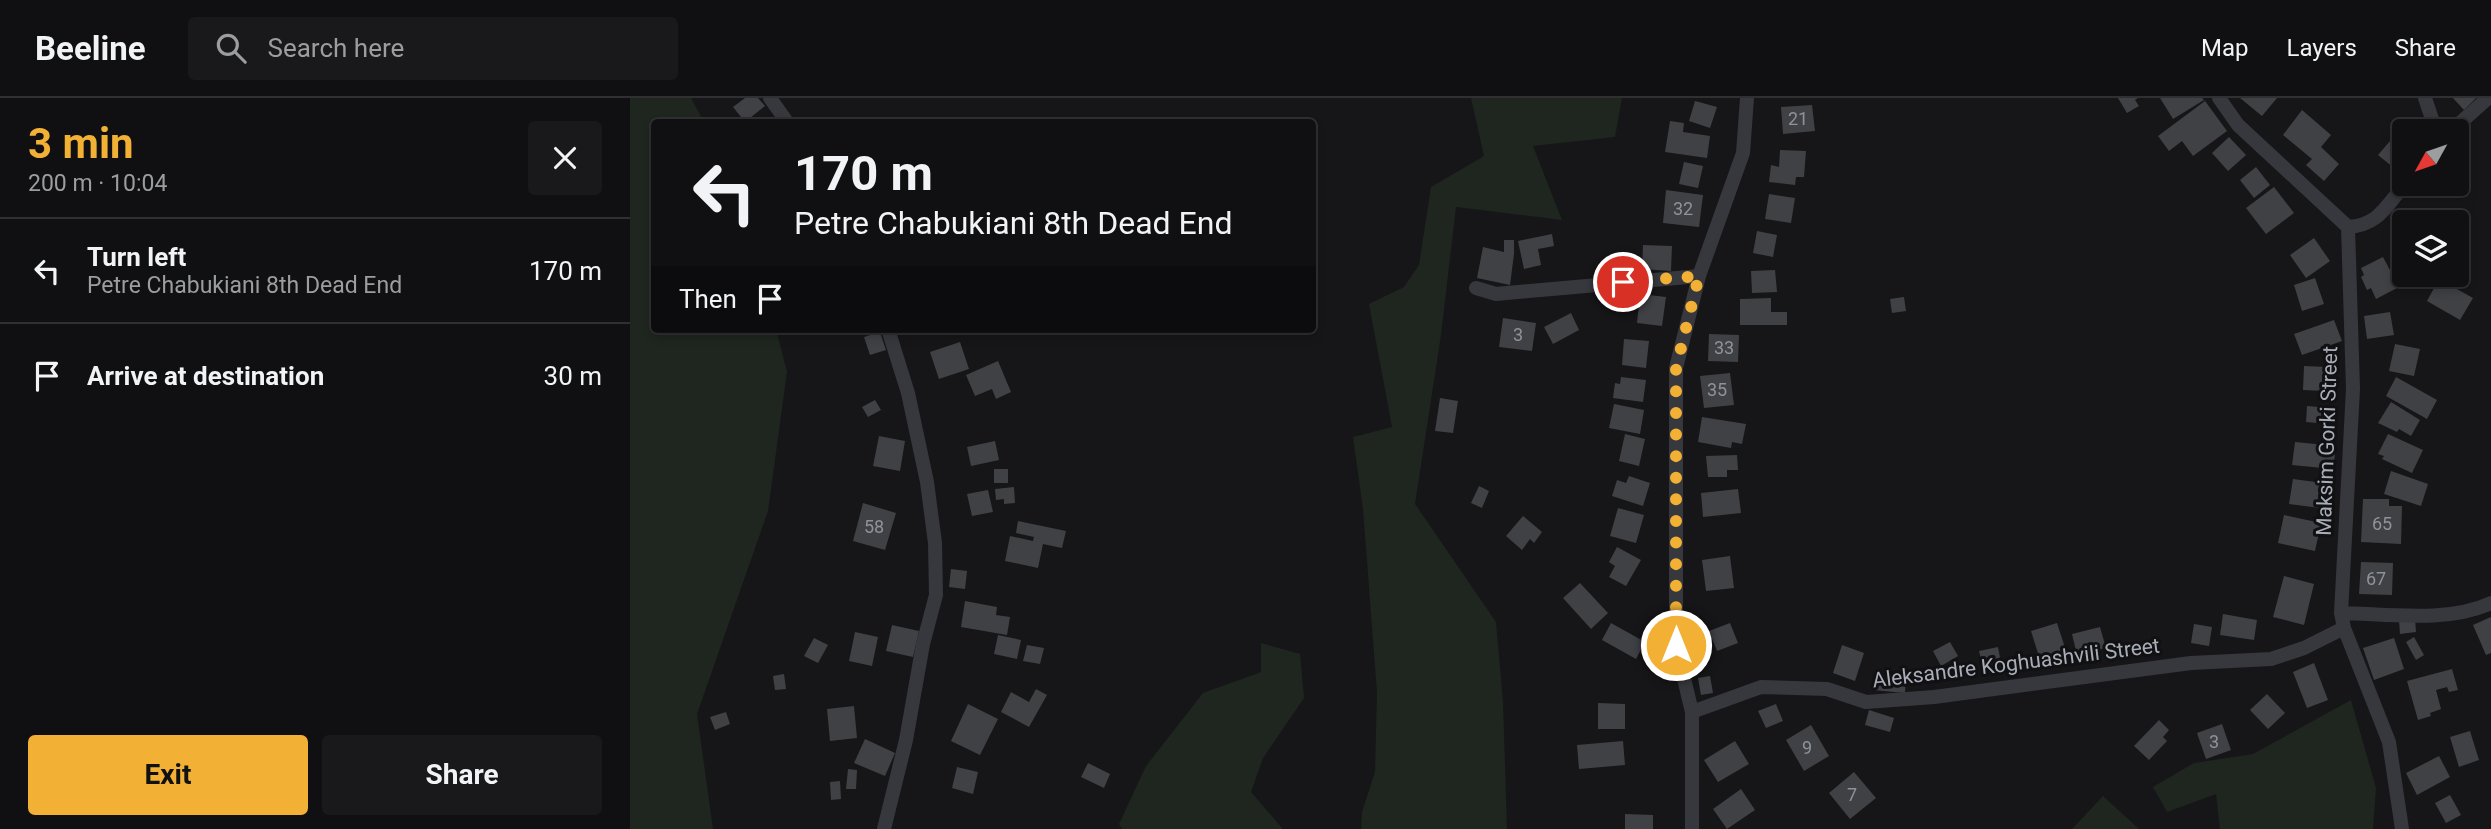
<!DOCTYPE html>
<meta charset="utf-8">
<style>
:root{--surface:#101012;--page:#19191b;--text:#f1f3f6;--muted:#9c9d9f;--line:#303032;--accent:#f2b134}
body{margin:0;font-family:Roboto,sans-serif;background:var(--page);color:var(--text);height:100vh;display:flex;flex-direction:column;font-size:26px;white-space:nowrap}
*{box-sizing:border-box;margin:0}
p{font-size:23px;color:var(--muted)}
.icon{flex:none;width:38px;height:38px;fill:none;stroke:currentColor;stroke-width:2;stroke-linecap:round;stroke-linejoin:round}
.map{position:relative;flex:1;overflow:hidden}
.panel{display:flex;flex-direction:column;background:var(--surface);width:630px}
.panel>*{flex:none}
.guide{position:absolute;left:21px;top:21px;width:665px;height:214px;border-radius:7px;box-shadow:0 4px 10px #0003,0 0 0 2px var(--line);background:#101012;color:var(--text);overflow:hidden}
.needle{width:46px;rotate:230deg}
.buttons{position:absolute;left:1762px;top:21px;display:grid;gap:14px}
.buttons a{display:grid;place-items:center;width:77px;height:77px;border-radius:7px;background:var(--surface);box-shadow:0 4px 10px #0003,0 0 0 2px var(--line);font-size:35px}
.pin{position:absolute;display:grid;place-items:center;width:60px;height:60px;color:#fff;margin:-30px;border:4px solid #fff;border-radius:50%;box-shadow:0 2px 7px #0007}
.me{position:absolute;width:77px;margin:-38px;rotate:0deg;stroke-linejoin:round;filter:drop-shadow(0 0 5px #0008)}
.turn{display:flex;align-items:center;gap:24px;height:147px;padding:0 28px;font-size:32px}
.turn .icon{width:91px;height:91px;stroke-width:2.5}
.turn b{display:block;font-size:49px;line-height:60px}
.then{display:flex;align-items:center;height:66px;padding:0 28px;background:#0003;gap:14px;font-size:26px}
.round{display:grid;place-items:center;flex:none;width:74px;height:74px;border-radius:7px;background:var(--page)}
.headline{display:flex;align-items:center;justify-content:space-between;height:119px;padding:0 28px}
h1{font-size:42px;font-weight:700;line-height:52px;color:var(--accent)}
.primary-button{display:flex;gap:14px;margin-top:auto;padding:14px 28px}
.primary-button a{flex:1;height:80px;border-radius:7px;background:var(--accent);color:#111;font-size:28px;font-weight:700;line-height:80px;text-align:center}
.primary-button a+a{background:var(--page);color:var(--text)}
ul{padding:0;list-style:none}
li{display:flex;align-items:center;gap:21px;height:105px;padding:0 28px;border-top:2px solid var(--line)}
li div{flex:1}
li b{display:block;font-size:26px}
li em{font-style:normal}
header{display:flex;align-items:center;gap:42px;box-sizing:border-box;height:98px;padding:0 35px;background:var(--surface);border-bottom:2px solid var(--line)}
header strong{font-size:33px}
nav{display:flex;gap:38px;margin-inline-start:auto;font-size:24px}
.search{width:490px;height:63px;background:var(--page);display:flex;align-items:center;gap:18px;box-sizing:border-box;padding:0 24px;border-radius:7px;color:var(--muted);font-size:26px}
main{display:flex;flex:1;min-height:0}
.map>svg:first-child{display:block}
.green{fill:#1e261f}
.building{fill:#404145}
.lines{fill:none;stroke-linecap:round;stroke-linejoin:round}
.minor{stroke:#37383d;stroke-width:14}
.route{stroke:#f2b134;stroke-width:12;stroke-dasharray:0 21.6}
.labels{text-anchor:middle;stroke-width:6;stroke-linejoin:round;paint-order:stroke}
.number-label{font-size:18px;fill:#8e929b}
.street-label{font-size:21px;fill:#a8adb8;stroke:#111113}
</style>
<header>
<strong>Beeline</strong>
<div class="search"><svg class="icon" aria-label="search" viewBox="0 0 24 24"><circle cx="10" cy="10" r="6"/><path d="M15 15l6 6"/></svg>Search here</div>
<nav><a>Map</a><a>Layers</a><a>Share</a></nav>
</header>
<main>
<section class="panel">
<div class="headline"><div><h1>3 min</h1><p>200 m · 10:04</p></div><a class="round"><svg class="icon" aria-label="close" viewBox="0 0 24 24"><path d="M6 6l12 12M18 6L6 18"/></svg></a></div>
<ul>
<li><svg class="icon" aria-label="left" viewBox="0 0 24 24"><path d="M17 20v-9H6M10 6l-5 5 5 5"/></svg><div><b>Turn left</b><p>Petre Chabukiani 8th Dead End</p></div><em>170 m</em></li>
<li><svg class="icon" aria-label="arrive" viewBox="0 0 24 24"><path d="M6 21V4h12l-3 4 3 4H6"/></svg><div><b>Arrive at destination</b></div><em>30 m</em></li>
</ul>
<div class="primary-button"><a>Exit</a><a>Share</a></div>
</section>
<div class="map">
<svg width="1861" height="731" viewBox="0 0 1861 731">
<rect width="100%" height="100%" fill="#161618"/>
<path class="green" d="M0,0H61L74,24H24V231H146L157,274L138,413L67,616L83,731H0Z
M841,0H992L985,39L903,48L932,122L826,109L811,237L785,406L866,524L873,604L877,731H731L732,714L745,674L747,594L733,411L723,339L762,329L739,206L774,189L789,167L801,89L854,58Z
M631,545L670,556L674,600L633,660L621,694L653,731H492L489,726L516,668L573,595L631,574Z
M1721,602L1746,690L1743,731H1590L1586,696L1537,714L1523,689L1564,665L1623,656Z
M1473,698L1509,731H1442Z"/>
<path class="building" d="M115,0H128L135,8L115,24L103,9Z
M1488,0H1508L1505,2L1509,8L1497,15Z
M1530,0H1572L1574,2L1543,21Z
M1610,0H1647L1632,18Z
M1823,0H1846L1834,12Z
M1065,3L1087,9L1080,30L1059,23Z
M1575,3L1597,33L1563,58L1552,43L1539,53L1528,38Z
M1182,7L1185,33L1153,36L1151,9Z
M1672,12L1701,37L1691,49L1709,66L1694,83L1676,67L1682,61L1653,37Z
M1040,23L1054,25L1053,34L1080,38L1077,60L1035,54Z
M1766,36L1774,44V67L1769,74L1748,57Z
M1599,39L1616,57L1598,73L1582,55Z
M1150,52L1176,53L1174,79H1166L1165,87L1139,84L1141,67L1149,69Z
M1054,64L1073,68L1068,90L1049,86Z
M1626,69L1640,87L1624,100L1610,82Z
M1644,89L1664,115L1636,136L1616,110Z
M1036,92L1073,97L1069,129L1033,125Z
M1139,96L1165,100L1161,125L1135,121Z
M1127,133L1147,137L1143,159L1123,155Z
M922,136L924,148L908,151L911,167L894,171L888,143Z
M1684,140L1700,163L1676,180L1660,157Z
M874,142H884V156L880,187L847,180L853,149L874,154Z
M1013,147L1042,148L1041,173L1012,171Z
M1753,159L1769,189L1746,201L1741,190L1737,192L1731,179L1734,177L1731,170Z
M1145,172L1147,194L1122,195L1121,173Z
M1685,180L1694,206L1672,213L1664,187Z
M1809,181L1843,200L1830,222L1797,203Z
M1010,196L1036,199L1032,228L1007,225Z
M1274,199L1276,213L1262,215L1260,201Z
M1141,200V214H1157V227H1110V201Z
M1760,214L1764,237L1737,241L1734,218Z
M941,215L949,232L923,246L914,229Z
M873,220L906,225L902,253L869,249Z
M1704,222L1712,243L1672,257L1664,236Z
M250,234L256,252L240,257L234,239Z
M1079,236L1109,237L1108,264L1078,263Z
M994,241L1019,243L1016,270L992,267Z
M330,244L339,271L309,281L300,254Z
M1765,246L1790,251L1784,278L1759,273Z
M368,263L381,294L366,301L362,291L345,298L336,277Z
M1674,268L1696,269L1694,293L1673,292Z
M1100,275L1104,307L1074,310L1070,278Z
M991,279L1016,282L1013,304L983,300L985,285L990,286Z
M1766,279L1807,302L1797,321L1756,298Z
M810,300L828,303L823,335L805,333Z
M245,302L251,312L238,319L232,309Z
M1761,304L1790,322L1781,338L1769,331L1767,334L1748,325Z
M984,306L1014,312L1010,336L979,330Z
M1677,308L1700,310L1699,326L1676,324Z
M1072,319L1116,326L1112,346L1102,344L1101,350L1068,344Z
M995,336L1015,341L1009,368L989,363Z
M1758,336L1793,352L1782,375L1752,361L1754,358L1748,356Z
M249,338L275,343L270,373L243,368Z
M365,343L369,362L341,368L337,349Z
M1665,344L1706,348L1703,371L1662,367Z
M1107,357L1108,372H1097V379H1078L1076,358Z
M364,371H378V385H364Z
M1761,373L1798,386L1791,408L1754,396Z
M999,378L1020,385L1013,408L982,398L987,382L996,385Z
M1663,381L1693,385L1690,410L1659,406Z
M849,388L859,393L852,410L841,405Z
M384,389L385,405L374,406V401L366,402L365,391Z
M1108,391L1111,415L1073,419L1071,395Z
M358,392L363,414L342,418L337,396Z
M1733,401H1759V408H1772L1771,446L1731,444Z
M233,405L266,415L255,452L223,443Z
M988,410L1014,417L1006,445L980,438Z
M1654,417L1691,425L1685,453L1648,445Z
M893,418L912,434L904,445L900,441L892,452L876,438Z
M388,423L436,433L432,450L413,446L408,470L375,463L380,438L403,443L404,439L386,435Z
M987,449L1011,462L996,488L979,479L985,468L979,464Z
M1100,458L1104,490L1076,493L1072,462Z
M1731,464L1763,465L1762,497L1729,496Z
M321,471L337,473L335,491L319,489Z
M1654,478L1684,486L1674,527L1643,519Z
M950,485L978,515L961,531L933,500Z
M335,503L367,509L366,517L380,519L377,537L331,529Z
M1593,516L1627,522L1624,542L1590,537Z
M1861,519V555L1856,557L1843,527Z
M1785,521L1786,534L1770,536L1769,522Z
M981,525L1015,544L1006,561L972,542Z
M1100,525L1108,545L1087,553L1079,533Z
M1427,525L1437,556L1411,565L1401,533Z
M1564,526L1582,529L1579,548L1561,545Z
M262,527L289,533L283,559L256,553Z
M1470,529L1476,550L1447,557L1442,536Z
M225,534L248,539L242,568L219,563Z
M368,537L391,542L387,561L364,556Z
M1784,539L1794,557L1786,562L1776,544Z
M184,540L198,547L188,565L174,558Z
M1764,540L1774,571L1744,582L1733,550Z
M1320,544L1328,558L1311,568L1303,553Z
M397,547L414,550L410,566L393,563Z
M1212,547L1234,555L1225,583L1203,575Z
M1368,549L1372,570L1354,574L1349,553Z
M1684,565L1698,602L1677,610L1663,574Z
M1822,571L1828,592L1819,594L1817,589L1806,592L1811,611L1800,615L1801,618L1788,622L1777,583Z
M154,576L156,591L145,592L143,578Z
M1244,576L1276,579L1275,595L1243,592Z
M1080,578L1083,595L1071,597L1068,580Z
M406,591L417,597L399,629L371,614L381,594L399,604Z
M1637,596L1655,615L1638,631L1620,612Z
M968,605L995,606V631H968Z
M338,606L368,621L350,657L321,643Z
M1146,606L1153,623L1136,630L1128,613Z
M224,608L227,640L200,643L197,611Z
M1239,612L1264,620L1260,634L1235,627Z
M96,614L100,626L85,632L80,619Z
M1529,622L1539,632L1533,639L1537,643L1519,662L1504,648Z
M1592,626L1601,652L1576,661L1567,635Z
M1181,627L1199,658L1174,673L1156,642Z
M1840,633L1849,662L1829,669L1820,639Z
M235,641L265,655L255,678L224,665Z
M993,643L995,667L949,671L947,647Z
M1105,643L1119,666L1088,684L1074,662Z
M1809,658L1820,679L1787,697L1776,675Z
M458,665L480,676L474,690L451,679Z
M327,669L348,674L343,696L322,690Z
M218,671L227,672L226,691H216Z
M1224,674L1246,700L1220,721L1199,695Z
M210,683L211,701L201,702L200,684Z
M1111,691L1125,712L1097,731L1083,711Z
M1820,697L1831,717L1816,725L1805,705Z
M995,716L1023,717V731H995Z"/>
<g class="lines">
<path class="minor" d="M140,0L157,24
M1589,0L1608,27L1718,129L1723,291L1711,515L1714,530L1759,644L1772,731
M1795,0L1806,33
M1821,33L1858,0
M1718,129C1749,127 1756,108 1775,86
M846,190L866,196L1069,178
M1711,515C1759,516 1817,525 1861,505
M1062,614L1131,589L1197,591L1236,604L1304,599L1561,565L1641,561L1674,550L1714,530
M254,731L276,642L293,546L306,497L305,445L297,384L278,295L258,231
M1062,731V614L1046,547V270L1069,178L1113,55L1117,0"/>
</g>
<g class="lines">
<path class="route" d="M993,184L1069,178L1046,270V547"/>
</g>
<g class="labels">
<g class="number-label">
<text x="1168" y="27">21</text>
<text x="1053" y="117">32</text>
<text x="888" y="243">3</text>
<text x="1094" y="256">33</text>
<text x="1087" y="298">35</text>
<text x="1752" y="432">65</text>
<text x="244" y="435">58</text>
<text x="1746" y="487">67</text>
<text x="1584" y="650">3</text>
<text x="1177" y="656">9</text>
<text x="1222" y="703">7</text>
</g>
<g class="street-label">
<text transform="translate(1697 343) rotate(-88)" y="7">Maksim Gorki Street</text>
<text transform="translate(1386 565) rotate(-7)" y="7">Aleksandre Koghuashvili Street</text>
</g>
</g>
</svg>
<div class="buttons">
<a><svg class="needle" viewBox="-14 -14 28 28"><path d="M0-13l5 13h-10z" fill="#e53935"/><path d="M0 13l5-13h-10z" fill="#9c9d9f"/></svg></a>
<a><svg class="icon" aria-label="layers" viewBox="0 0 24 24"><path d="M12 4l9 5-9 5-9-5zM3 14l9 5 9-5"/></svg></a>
</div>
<div class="pin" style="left:993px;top:184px;background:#d93025"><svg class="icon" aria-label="arrive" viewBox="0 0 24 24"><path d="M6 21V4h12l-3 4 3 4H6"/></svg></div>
<svg class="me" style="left:1046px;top:547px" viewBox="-20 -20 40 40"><circle r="17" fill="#f2b134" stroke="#fff" stroke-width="3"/><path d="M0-11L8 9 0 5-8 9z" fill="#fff"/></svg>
<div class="guide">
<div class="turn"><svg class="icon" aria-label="left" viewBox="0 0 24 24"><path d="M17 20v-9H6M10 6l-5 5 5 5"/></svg><div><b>170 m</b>Petre Chabukiani 8th Dead End</div></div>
<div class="then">Then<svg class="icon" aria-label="arrive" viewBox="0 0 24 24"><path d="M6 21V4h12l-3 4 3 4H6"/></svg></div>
</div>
</div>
</main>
